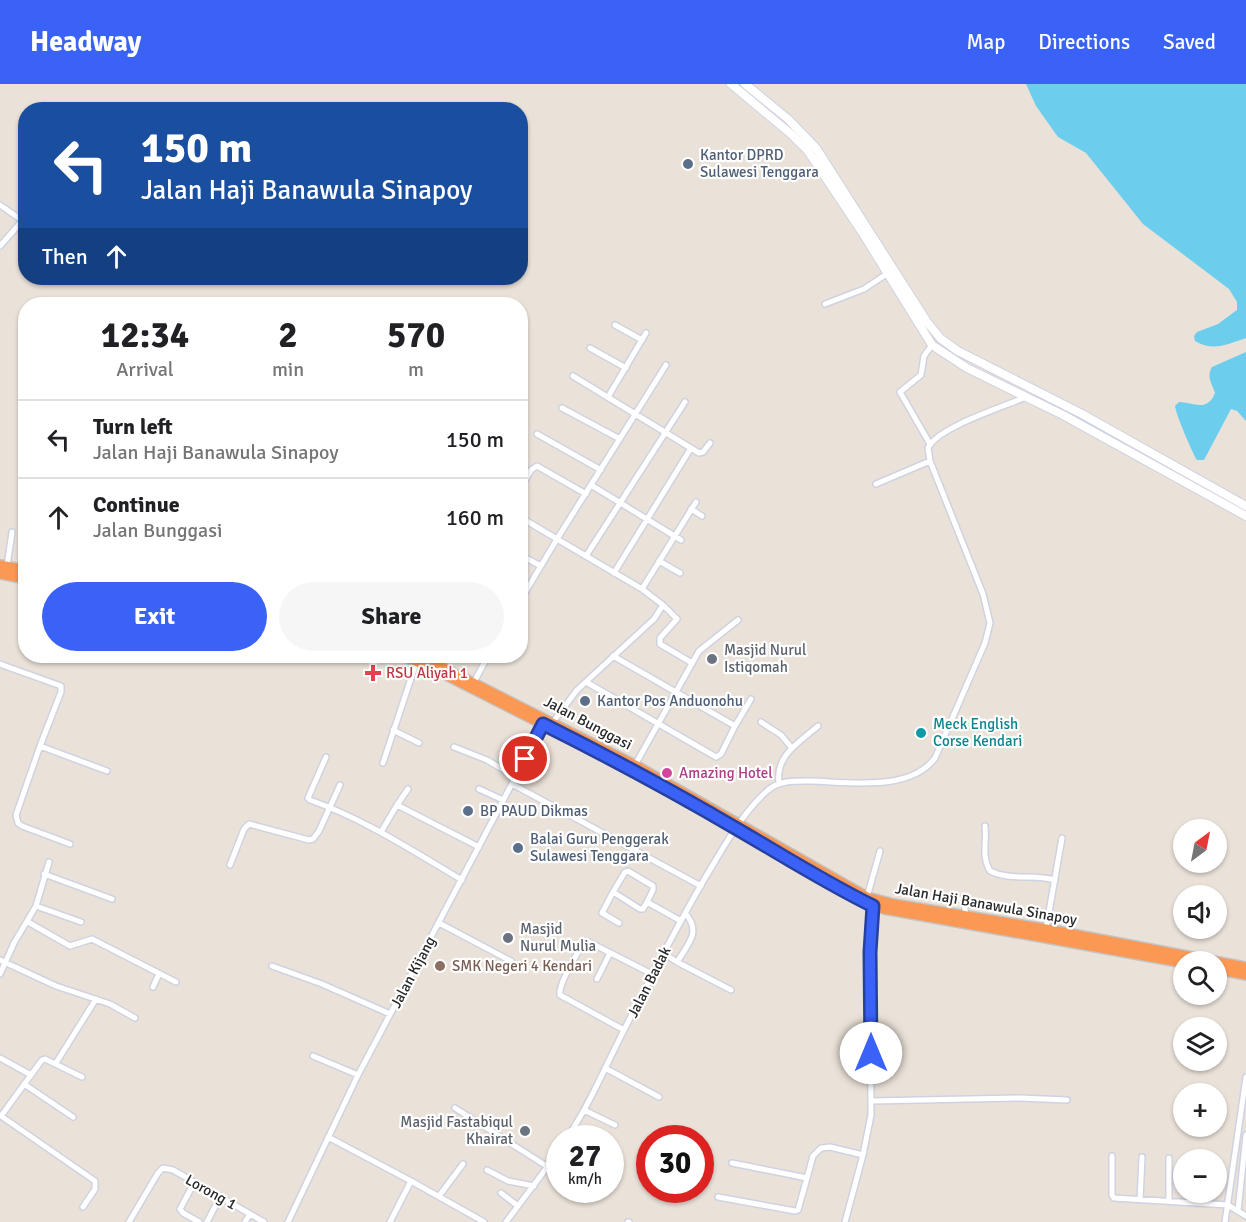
<!DOCTYPE html>
<meta charset="utf-8">
<style>
:root{--surface:#fff;--page:#f6f6f6;--text:#202124;--muted:#757577;--line:#e0e0e0;--accent:#3a62f6}
body{margin:0;font-family:Signika,sans-serif;background:var(--page);color:var(--text);height:100vh;display:flex;flex-direction:column;font-size:22px;white-space:nowrap}
*{box-sizing:border-box;margin:0}
p{font-size:20px;color:var(--muted)}
.icon{flex:none;width:33px;height:33px;fill:none;stroke:currentColor;stroke-width:2;stroke-linecap:round;stroke-linejoin:round}
.map{position:relative;flex:1;overflow:hidden}
.side{position:absolute;left:18px;top:213px;width:510px;height:366px;display:flex;flex-direction:column;background:var(--surface);border-radius:24px;box-shadow:0 2px 4px #0004}
.side>*{flex:none}
.banner{position:absolute;left:18px;top:18px;width:510px;height:183px;border-radius:24px;box-shadow:0 2px 4px #0004;background:#1a4fa0;color:#fff;overflow:hidden}
.needle{width:39px;rotate:32deg}
.tools{position:absolute;left:1173px;top:735px;display:grid;gap:12px}
.tools a{display:grid;place-items:center;width:54px;height:54px;border-radius:50%;background:var(--surface);box-shadow:0 2px 4px #0004;font-size:30px}
.speed{position:absolute;left:546px;top:1041px;display:flex;gap:12px;font-size:30px;font-weight:700;text-align:center}
.speed>*{display:grid;place-content:center;width:78px;height:78px;border-radius:50%;background:var(--surface);box-shadow:0 2px 4px #0004;line-height:1}
.speed small{font-size:15px;font-weight:400}
.speed .limit{border:9px solid #d22;background:#fff;color:#111}
.pin{position:absolute;display:grid;place-items:center;width:51px;height:51px;color:#fff;margin:-26px;border:3px solid #fff;border-radius:50%;box-shadow:0 2px 6px #0007}
.me{position:absolute;width:66px;margin:-33px;rotate:0deg;stroke-linejoin:round;filter:drop-shadow(0 0 4px #0008)}
.turn{display:flex;align-items:center;gap:21px;height:126px;padding:0 24px;font-size:27px}
.turn .icon{width:78px;height:78px;stroke-width:2.5}
.turn b{display:block;font-size:42px;line-height:51px}
.then{display:flex;align-items:center;height:57px;padding:0 24px;background:#0003;gap:12px;font-size:22px}
.eta{display:flex;justify-content:space-evenly;align-items:center;height:102px;text-align:center}
.eta b{font-size:36px;font-weight:800;line-height:42px}
.action{display:flex;gap:12px;margin-top:auto;padding:12px 24px}
.action a{flex:1;height:69px;border-radius:36px;background:var(--accent);color:#fff;font-size:24px;font-weight:800;line-height:69px;text-align:center}
.action a+a{background:var(--page);color:var(--text)}
ul{padding:0;list-style:none}
li{display:flex;align-items:center;gap:18px;height:78px;padding:0 24px;border-top:2px solid var(--line)}
li div{flex:1}
li b{display:block;font-size:22px}
li em{font-style:normal}
header{display:flex;align-items:center;gap:36px;box-sizing:border-box;height:84px;padding:0 30px;background:var(--accent);color:#fff}
header strong{font-size:28px}
nav{display:flex;gap:33px;margin-inline-start:auto;font-size:21px}
.map>svg:first-child{display:block}
.water{fill:#6dcdec}
.lines{fill:none;stroke-linecap:round;stroke-linejoin:round}
.street-casing{stroke:#cfd2e1;stroke-width:8}
.secondary-casing{stroke:#cfd2e1;stroke-width:10}
.highway-casing{stroke:#c3c3c3;stroke-width:12}
.street{stroke:#fff;stroke-width:5}
.secondary{stroke:#fff;stroke-width:8}
.highway{stroke:#fb9853;stroke-width:9}
.route-casing{stroke:#2640a0;stroke-width:15}
.route{stroke:#3a62f6;stroke-width:10}
.service-dot{fill:#5c6f8a;stroke:#fff;stroke-width:2}
.worship-dot{fill:#6b7280;stroke:#fff;stroke-width:2}
.health-dot{fill:#e0444e;stroke:#fff;stroke-width:2}
.culture-dot{fill:#0f9aa8;stroke:#fff;stroke-width:2}
.hotel-dot{fill:#d1479c;stroke:#fff;stroke-width:2}
.education-dot{fill:#8d6e63;stroke:#fff;stroke-width:2}
.labels{text-anchor:middle;stroke-width:4.5;stroke-linejoin:round;paint-order:stroke}
.service-label{font-size:15px;fill:#4e5e75;stroke:#fff;text-anchor:start}
.worship-label{font-size:15px;fill:#5b616d;stroke:#fff;text-anchor:start}
.health-label{font-size:15px;fill:#be3a42;stroke:#fff;text-anchor:start}
.street-label{font-size:15px;fill:#282828;stroke:#fff}
.culture-label{font-size:15px;fill:#0d838f;stroke:#fff;text-anchor:start}
.hotel-label{font-size:15px;fill:#b23c85;stroke:#fff;text-anchor:start}
.education-label{font-size:15px;fill:#785e54;stroke:#fff;text-anchor:start}
</style>
<header>
<strong>Headway</strong>
<nav><a>Map</a><a>Directions</a><a>Saved</a></nav>
</header>
<div class="map">
<svg width="1246" height="1138" viewBox="0 0 1246 1138">
<rect width="100%" height="100%" fill="#eae2d9"/>
<path class="water" d="M1026,0H1246V254C1228,260 1213,268 1195,257L1194,252L1197,248L1218,240L1237,226V218L1229,205L1143,140L1086,69L1058,53L1036,22Z
M1246,268V337L1237,327L1231,325L1204,376H1197C1193,371 1175,328 1175,322L1179,318C1193,318 1207,329 1215,309C1212,299 1206,293 1212,283Z"/>
<g class="lines">
<defs>
<path id="street" d="M0,121L26,139
M0,162L22,137
M825,220L864,205L888,189
M615,241L642,256
M590,264L626,284
M573,292L699,369L703,368L710,359
M608,313L646,249
M562,324L620,355
M537,350L601,386
M930,360L900,308L921,291L924,272L932,261
M876,400L930,377
M591,401L681,456
M520,405L531,386L537,382L586,410
M691,425L702,432
M520,433L557,455L666,281
M520,471L541,482
M586,472L685,318
M659,477L680,489
M7,482L12,448
M614,489L691,364
M642,505L696,418
M520,517L557,455L642,505L663,521L654,535L577,606L553,638
M663,521L677,535L660,554V560L692,579
M0,580L61,602V608L40,662L16,731L18,739L22,742L70,760
M440,580L444,572
M474,598L488,572
M586,598L716,673L721,670L735,642L613,572
M761,638L781,651L791,663
M735,642L751,615
M393,646L419,659
M40,662L107,687
M454,663L487,676L516,693
M326,673L308,714L310,716C364,735 413,767 462,796
M383,679L417,576
M635,681L699,567L738,536
M779,699C775,671 800,658 818,642
M512,700L701,802
M408,705L397,721L479,763
M479,705L503,716
M985,742C987,758 981,772 990,787C1010,797 1033,790 1055,796
M381,748L397,721
M230,781L244,745L249,740L309,756L313,755L319,747L340,701
M44,790L112,815
M613,808L625,788L628,787L653,802V806L647,818
M953,811L964,818L966,832
M867,813L880,767
M36,822L81,838
M685,829C702,848 688,860 677,878L731,906
M28,838L70,862L92,855L176,898
M439,839L511,877
M619,839L602,829L613,808L640,825H643L647,818L681,837
M1046,845L1062,754
M663,869L677,878
M0,876L56,902L110,920L135,934
M272,882L322,900L390,930
M0,890L14,859L36,822L49,778
M597,895L610,869
M153,903L159,890
M624,946L560,911C558,901 579,864 587,857L652,890
M313,972L358,991
M0,974L31,991L1,1032L95,1097V1105L83,1123
M56,979L96,915
M605,984L659,1013
M31,991L42,976L45,975L82,993
M24,1000L73,1033
M871,1017L1020,1014L1067,1016
M455,1024L548,1083
M584,1026L615,1041
M328,1053L411,1097
M567,1054C588,1023 603,988 620,954C647,900 675,846 705,794C724,763 741,730 768,706C780,696 796,697 811,697C849,698 910,708 935,674L985,559L990,539L983,510L930,377L928,364C938,343 1003,323 1026,313
M1112,1072V1111L1114,1114L1228,1121L1246,1132
M732,1079L807,1094L813,1072L821,1064L830,1063L863,1071
M487,1086L508,1097L534,1102
M194,1099L180,1125L183,1129L199,1138
M501,1109L518,1122
M439,1112L463,1080
M718,1113L795,1127L798,1126L807,1094
M1140,1116L1142,1073
M1169,1117V1074
M1199,1119V1108
M1238,1127L1246,1051
M129,1138L158,1089L163,1084L173,1086L264,1138
M207,1138L220,1113
M245,1138L250,1130
M288,1138L358,991L543,641
M390,1138L411,1097L484,1138
M506,1138L560,1066
M628,1138H629
M845,1138L863,1071L871,1031L870,869L873,822
M1225,1138L1246,993"/>
<path id="secondary" d="M731,0L791,50L808,67L862,148L932,261L967,284L1063,331L1246,432
M745,0L788,35L816,64L927,238L941,255L958,267L1082,330L1246,422"/>
<path id="highway" d="M0,481L26,486
M0,490L26,495
M403,572L430,583L556,647L712,731
M420,572L635,681L867,813L894,820L1046,845L1246,883
M810,788L854,813L884,825L1184,879
M1216,885L1246,891"/>
</defs>
<use href="#street" class="street-casing"/>
<use href="#secondary" class="secondary-casing"/>
<use href="#highway" class="highway-casing"/>
<use href="#street" class="street"/>
<use href="#secondary" class="secondary"/>
<use href="#highway" class="highway"/>
</g>
<g class="lines">
<defs>
<path id="route" d="M525,675L543,640C609,673 674,708 737,745C782,771 826,799 873,822L870,868L871,969"/>
</defs>
<use href="#route" class="route-casing"/>
<use href="#route" class="route"/>
</g>
<g class="service-dot">
<circle cx="688" cy="80" r="6"/>
<circle cx="585" cy="617" r="6"/>
<circle cx="468" cy="727" r="6"/>
<circle cx="518" cy="764" r="6"/>
</g>
<g class="worship-dot">
<circle cx="712" cy="575" r="6"/>
<circle cx="508" cy="854" r="6"/>
<circle cx="525" cy="1047" r="6"/>
</g>
<path class="health-dot" d="M370 580h6v6h6v6h-6v6h-6v-6h-6v-6h6z"/>
<circle class="culture-dot" cx="921" cy="649" r="6"/>
<circle class="hotel-dot" cx="667" cy="689" r="6"/>
<circle class="education-dot" cx="440" cy="882" r="6"/>
<g class="labels">
<g class="service-label">
<text x="700" y="76">Kantor DPRD<tspan x="700" dy="17">Sulawesi Tenggara</tspan></text>
<text x="597" y="622">Kantor Pos Anduonohu</text>
<text x="480" y="732">BP PAUD Dikmas</text>
<text x="530" y="760">Balai Guru Penggerak<tspan x="530" dy="17">Sulawesi Tenggara</tspan></text>
</g>
<g class="worship-label">
<text x="724" y="571">Masjid Nurul<tspan x="724" dy="17">Istiqomah</tspan></text>
<text x="520" y="850">Masjid<tspan x="520" dy="17">Nurul Mulia</tspan></text>
<text x="513" y="1043" text-anchor="end">Masjid Fastabiqul<tspan x="513" dy="17">Khairat</tspan></text>
</g>
<g class="health-label">
<text x="386" y="594">RSU Aliyah 1</text>
</g>
<g class="street-label">
<text transform="translate(588 639) rotate(28)" y="5">Jalan Bunggasi</text>
<text transform="translate(986 820) rotate(10)" y="5">Jalan Haji Banawula Sinapoy</text>
<text transform="translate(413 888) rotate(-62)" y="5">Jalan Kijang</text>
<text transform="translate(649 898) rotate(-63)" y="5">Jalan Badak</text>
<text transform="translate(211 1108) rotate(29)" y="5">Lorong 1</text>
</g>
<g class="culture-label">
<text x="933" y="645">Meck English<tspan x="933" dy="17">Corse Kendari</tspan></text>
</g>
<g class="hotel-label">
<text x="679" y="694">Amazing Hotel</text>
</g>
<g class="education-label">
<text x="452" y="887">SMK Negeri 4 Kendari</text>
</g>
</g>
</svg>
<div class="tools">
<a><svg class="needle" viewBox="-14 -14 28 28"><path d="M0-13l5 13h-10z" fill="#e53935"/><path d="M0 13l5-13h-10z" fill="#757577"/></svg></a>
<a><svg class="icon" aria-label="sound" viewBox="0 0 24 24"><path d="M4 9h4l5-4v14l-5-4H4zM17 9q2 3 0 6"/></svg></a>
<a><svg class="icon" aria-label="search" viewBox="0 0 24 24"><circle cx="10" cy="10" r="6"/><path d="M15 15l6 6"/></svg></a>
<a><svg class="icon" aria-label="layers" viewBox="0 0 24 24"><path d="M12 4l9 5-9 5-9-5zM3 14l9 5 9-5"/></svg></a>
<a>+</a>
<a>−</a>
</div>
<div class="speed"><div>27<small>km/h</small></div><div class="limit">30</div></div>
<div class="pin" style="left:525px;top:675px;background:#d93025"><svg class="icon" aria-label="arrive" viewBox="0 0 24 24"><path d="M6 21V4h12l-3 4 3 4H6"/></svg></div>
<svg class="me" style="left:871px;top:969px" viewBox="-20 -20 40 40"><circle r="19" fill="#fff"/><path d="M0-13L10 11 0 6-10 11z" fill="#3a62f6"/></svg>
<div class="banner">
<div class="turn"><svg class="icon" aria-label="left" viewBox="0 0 24 24"><path d="M17 20v-9H6M10 6l-5 5 5 5"/></svg><div><b>150 m</b>Jalan Haji Banawula Sinapoy</div></div>
<div class="then">Then<svg class="icon" aria-label="ahead" viewBox="0 0 24 24"><path d="M12 20V5M6 11l6-6 6 6"/></svg></div>
</div>
<section class="side">
<div class="eta">
<div><b>12:34</b><p>Arrival</p></div>
<div><b>2</b><p>min</p></div>
<div><b>570</b><p>m</p></div>
</div>
<ul>
<li><svg class="icon" aria-label="left" viewBox="0 0 24 24"><path d="M17 20v-9H6M10 6l-5 5 5 5"/></svg><div><b>Turn left</b><p>Jalan Haji Banawula Sinapoy</p></div><em>150 m</em></li>
<li><svg class="icon" aria-label="ahead" viewBox="0 0 24 24"><path d="M12 20V5M6 11l6-6 6 6"/></svg><div><b>Continue</b><p>Jalan Bunggasi</p></div><em>160 m</em></li>
</ul>
<div class="action"><a>Exit</a><a>Share</a></div>
</section>
</div>
